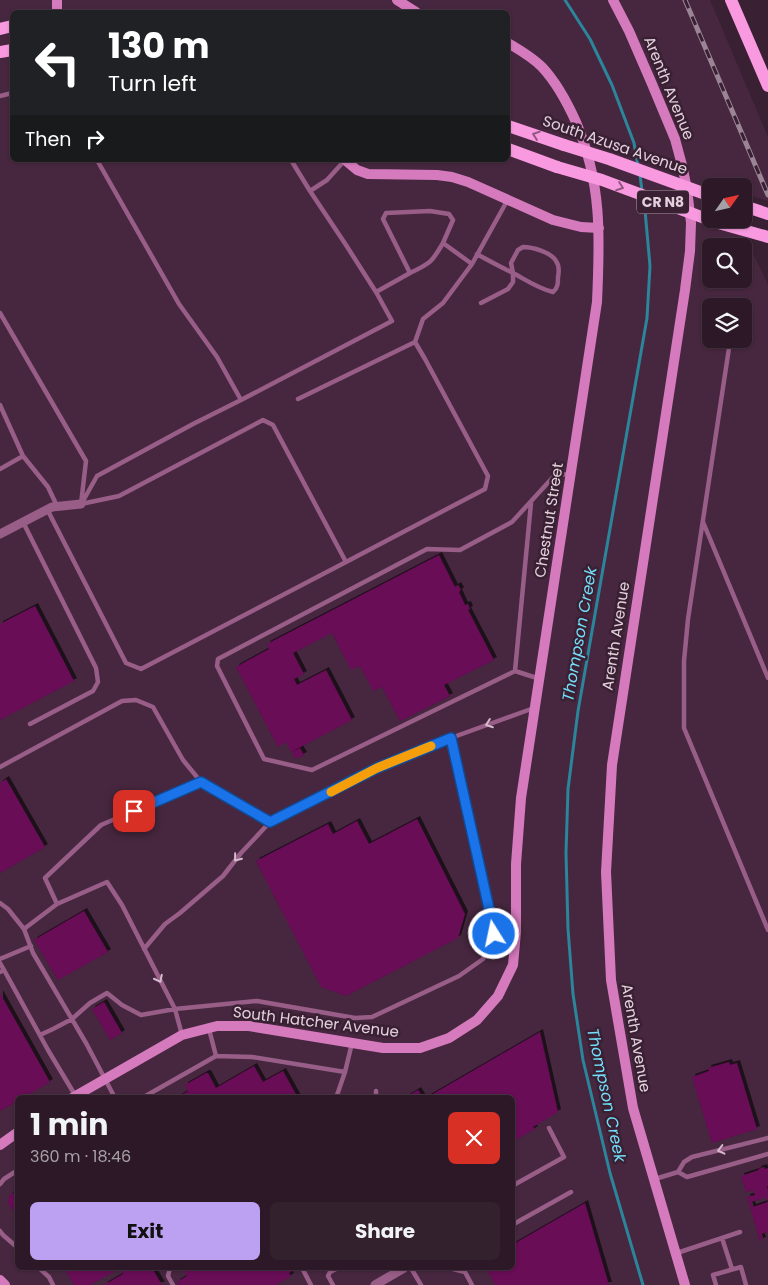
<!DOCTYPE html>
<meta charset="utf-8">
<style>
:root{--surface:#2c1826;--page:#34212e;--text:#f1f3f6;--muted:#a6a0a7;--line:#483743;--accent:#bca0f2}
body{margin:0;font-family:Poppins,sans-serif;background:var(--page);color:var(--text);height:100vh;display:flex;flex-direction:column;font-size:19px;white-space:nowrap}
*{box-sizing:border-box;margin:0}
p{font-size:16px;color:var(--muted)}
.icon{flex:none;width:28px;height:28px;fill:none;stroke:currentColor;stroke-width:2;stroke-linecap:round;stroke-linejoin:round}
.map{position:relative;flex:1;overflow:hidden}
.side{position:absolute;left:15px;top:1095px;width:500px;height:175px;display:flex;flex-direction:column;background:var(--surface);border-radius:8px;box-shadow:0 1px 4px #0004,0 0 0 1px var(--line)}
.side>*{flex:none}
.hud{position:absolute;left:10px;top:10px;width:500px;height:152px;border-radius:8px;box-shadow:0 1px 4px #0004,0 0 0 1px var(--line);background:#202124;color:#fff;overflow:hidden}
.needle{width:32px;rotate:56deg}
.controls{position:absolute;left:702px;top:178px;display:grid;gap:10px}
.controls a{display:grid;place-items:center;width:50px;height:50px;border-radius:8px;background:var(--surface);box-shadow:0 1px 4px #0004,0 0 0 1px var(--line);font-size:25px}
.pin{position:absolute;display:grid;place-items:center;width:42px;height:42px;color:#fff;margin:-21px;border-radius:10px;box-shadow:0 2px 8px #0006}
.me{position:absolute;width:55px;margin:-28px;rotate:350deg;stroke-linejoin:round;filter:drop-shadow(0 0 4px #0008)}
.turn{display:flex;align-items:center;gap:18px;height:105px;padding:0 15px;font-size:22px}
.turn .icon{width:65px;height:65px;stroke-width:2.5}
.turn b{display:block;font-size:35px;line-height:42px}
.then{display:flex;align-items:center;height:48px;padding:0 15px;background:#0003;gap:10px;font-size:19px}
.round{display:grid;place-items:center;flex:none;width:52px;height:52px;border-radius:8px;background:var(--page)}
.overview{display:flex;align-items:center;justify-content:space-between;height:85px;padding:0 15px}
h1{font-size:30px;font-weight:700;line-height:38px}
.action{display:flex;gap:10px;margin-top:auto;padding:10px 15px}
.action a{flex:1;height:58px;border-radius:8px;background:var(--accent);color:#111;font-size:20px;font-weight:700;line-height:58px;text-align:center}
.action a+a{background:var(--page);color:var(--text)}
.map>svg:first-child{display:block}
.built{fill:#47273f;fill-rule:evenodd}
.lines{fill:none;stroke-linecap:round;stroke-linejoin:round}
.stream{stroke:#2b859b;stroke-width:3}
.building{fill:#670956;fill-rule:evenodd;filter:url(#shadow)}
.lane{stroke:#985e88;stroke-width:4.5}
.street{stroke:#985e88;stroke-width:9}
.secondary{stroke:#d67abe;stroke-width:10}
.primary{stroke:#f99ae0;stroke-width:12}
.rail-casing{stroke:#9a8594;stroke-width:5}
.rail{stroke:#3a2033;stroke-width:3;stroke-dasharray:9;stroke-linecap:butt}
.primary-bridge{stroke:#f99ae0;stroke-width:12}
.oneway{stroke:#905781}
.oneway2{stroke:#d4bacc}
.route-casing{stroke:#114b97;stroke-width:12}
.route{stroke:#1a73e8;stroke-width:9}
.slow{stroke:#f59e0b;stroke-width:9}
.labels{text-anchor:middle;stroke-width:5;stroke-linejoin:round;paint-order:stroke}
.shield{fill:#3a2033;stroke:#b09caa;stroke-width:1}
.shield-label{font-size:14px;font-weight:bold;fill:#e3d1dd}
.street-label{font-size:15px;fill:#e3d1dd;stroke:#3a2033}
.water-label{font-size:16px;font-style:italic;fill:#73defb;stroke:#3a2033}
</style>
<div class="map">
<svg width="768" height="1285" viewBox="0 0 768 1285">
<defs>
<filter id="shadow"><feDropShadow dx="3" dy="-3" stdDeviation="0" flood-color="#0009"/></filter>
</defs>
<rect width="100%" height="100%" fill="#3a2033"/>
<path class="built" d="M0,0H710L768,137V201L744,194V186H711V219H737L768,285V1285H0ZM12,12H508V160H12ZM711,246H744V279H711ZM711,306H744V339H711ZM18,1098H512V1268H18Z"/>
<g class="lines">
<path class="stream" d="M565,0L590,39L612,85L634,143L638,166
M640,175L642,191
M643,1285L610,1173L583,1060L573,994L568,929L566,853L568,789L578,711L647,318L650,266L644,199"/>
</g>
<path class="building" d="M439,555L455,587L458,585L461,590L459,592L465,605L468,604L470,609L468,610L494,660L444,685L450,696L400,721L382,687L373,691L360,666L351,670L332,633L293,653L304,674L294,679L297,685L326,670L352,720L291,752L286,742L278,747L236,667L269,649L267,644Z
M35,606L74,681L0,720V624Z
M300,748L304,755L295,759L292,752Z
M6,779L45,847L0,873V783Z
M417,819L465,914L458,938L346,996L321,987L256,861L328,824L333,834L357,821L369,844Z
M84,911L108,952L58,980L34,940Z
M0,993L50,1082L23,1098H18V1101L0,1111Z
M104,1002L122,1033L110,1040L92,1009Z
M540,1032L558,1112L533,1127L535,1129L512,1142V1098H426Z
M729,1062L730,1065L737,1063L757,1129L712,1143L692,1077L709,1071L708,1068Z
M254,1066L263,1082L283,1071L298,1098H177L188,1091L185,1085L206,1073H208L216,1088Z
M418,1090L423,1098H405Z
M764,1167L765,1169L768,1168V1186H767L768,1190V1232L761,1234L763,1240L760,1241L747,1197L755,1195L753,1190L746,1192L741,1176L759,1170L758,1169ZM766,1197L768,1202L753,1207L751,1202Z
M18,1190V1219L12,1208L9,1205L8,1200L10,1195Z
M585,1203L609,1285H495L486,1268H512V1245Z
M64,1268H152L162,1285H104L123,1274L120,1268L90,1285H74Z
M183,1268H294L295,1269L289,1273L291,1276L276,1285H179L177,1282L187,1276Z"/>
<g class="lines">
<path class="lane" d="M0,96L12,93
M97,160L179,304L217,357L241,400L392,321L376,292L410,273L383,219L386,213L430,211L449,214L453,220L443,243L472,264L507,201
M291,160L310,191L327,180L345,160
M310,191L346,245L376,292
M477,254C489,261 501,267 513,273C526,280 539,289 553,292C558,288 558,283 558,277C559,272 559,265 556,261C551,252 532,247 523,247L518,250L511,263L513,273V282L508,289L481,303
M410,273C431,263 432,262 443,243
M0,313L86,461L81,504
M729,348L688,619L684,661V728L768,930
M298,399L415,342
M0,405L23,456L0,469
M23,456L48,487L57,506
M83,501L97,476L193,424L241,400
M81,504L119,496L263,420L273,425L346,562L485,489L488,476L425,359L415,342L423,319L443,303L472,264
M47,509L126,663L141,669L346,562
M23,522L96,668L98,682L93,691L30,724
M703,522L768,678
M515,671L531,503
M540,679L515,671L312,770L264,759L217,666L218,659L427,549L460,550L512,522L555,475L570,474
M0,767L122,701L136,700L153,707L183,760L201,782
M0,903L8,909L24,929
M57,904L24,929L33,953L86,1043L115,1098
M144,949L165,924L180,913L223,876L241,853L270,822L377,768L437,743L534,708
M0,959L31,946
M0,963L4,970
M0,972L4,970L48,1050L75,1095
M209,1029L216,1056
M40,1035L53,1029L72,1019L90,1003L107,993L122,1005L141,1015L175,1009L257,1001L355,1018L372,1017L459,976L483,959L494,934L492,922L451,738
M182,1035L175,1009L122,905L107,882L57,904L45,878L101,825L201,782L270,822
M345,1072L352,1043
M142,1098L216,1056L252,1057L345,1072L336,1098
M376,1098V1091
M678,1172L684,1162L692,1157L768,1138
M655,1179L678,1172L687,1177L768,1154
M0,1184L4,1179L18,1170
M512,1186L564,1157L549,1128
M512,1225L571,1192
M0,1231L3,1235L18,1248
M722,1238L732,1269
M677,1253L740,1232
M39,1268L49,1277L53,1285
M170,1268L168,1276L173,1285
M302,1268L311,1285
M411,1268L421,1285
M449,1268L465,1272L472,1285
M333,1285L328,1276L330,1272L338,1268
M716,1285L713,1275L741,1267L746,1285"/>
<path class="street" d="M0,534L52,507L81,504
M375,1285L404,1268"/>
<path class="secondary" d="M397,0L416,12
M613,0L629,31L652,84L675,139L682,165L687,189L691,223L690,251L685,290L612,765L606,872L611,980L633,1108L685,1285
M57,12V0
M345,160L357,170L368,174L437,175L452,177L468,182L553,220L581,227L599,228
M72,1098L182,1035L217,1026H249L383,1048H420L449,1038L477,1020L498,996L513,965L516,932V864L521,798L597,302C600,237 602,183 576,122C567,102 557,83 542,67C532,57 520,50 508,43
M0,1145L18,1132
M0,1280L5,1285"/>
<path class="primary" d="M731,0L768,86
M0,29L12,26
M0,52L12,50
M508,126L564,145
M508,149L557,167
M744,206L768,214"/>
<defs>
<path id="rail" d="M685,0L768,195"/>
</defs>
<use href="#rail" class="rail-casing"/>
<use href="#rail" class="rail"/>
<path class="primary-bridge" d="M564,145L609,159L711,196
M557,167L602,180L715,222L768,237"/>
</g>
<defs><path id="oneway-chevron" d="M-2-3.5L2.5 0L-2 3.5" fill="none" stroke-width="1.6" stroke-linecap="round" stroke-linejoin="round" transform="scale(1.25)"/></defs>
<g class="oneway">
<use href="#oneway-chevron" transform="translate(536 135) rotate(-161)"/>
<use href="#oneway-chevron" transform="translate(620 187) rotate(20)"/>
</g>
<g class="oneway2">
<use href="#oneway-chevron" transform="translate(489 724) rotate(160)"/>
<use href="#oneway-chevron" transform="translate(237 858) rotate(129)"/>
<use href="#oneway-chevron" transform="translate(159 979) rotate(63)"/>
<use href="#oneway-chevron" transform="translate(721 1150) rotate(166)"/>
</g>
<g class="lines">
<defs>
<path id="route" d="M134,811L201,782L270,822L377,768L451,738L492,922L494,934"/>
</defs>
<use href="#route" class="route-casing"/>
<use href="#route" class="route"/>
<path class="slow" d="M331,792L377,768L431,746"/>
</g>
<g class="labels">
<rect class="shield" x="637" y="190.5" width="52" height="23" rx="4"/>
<g class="shield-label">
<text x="663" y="207">CR N8</text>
</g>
<g class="street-label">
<text transform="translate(669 88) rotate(68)" y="5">Arenth Avenue</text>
<text transform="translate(615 145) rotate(19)" y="5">South Azusa Avenue</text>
<text transform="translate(549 520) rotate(-81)" y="5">Chestnut Street</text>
<text transform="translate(616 636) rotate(-81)" y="5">Arenth Avenue</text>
<text transform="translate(316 1022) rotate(7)" y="5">South Hatcher Avenue</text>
<text transform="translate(636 1038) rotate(80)" y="5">Arenth Avenue</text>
</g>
<g class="water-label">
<text transform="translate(579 634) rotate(-80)" y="6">Thompson Creek</text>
<text transform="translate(607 1095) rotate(78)" y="6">Thompson Creek</text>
</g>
</g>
</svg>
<div class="controls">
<a><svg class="needle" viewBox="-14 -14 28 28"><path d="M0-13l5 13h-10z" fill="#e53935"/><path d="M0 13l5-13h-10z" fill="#a6a0a7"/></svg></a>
<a><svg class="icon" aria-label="search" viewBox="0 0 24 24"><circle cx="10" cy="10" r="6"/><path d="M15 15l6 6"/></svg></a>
<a><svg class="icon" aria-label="layers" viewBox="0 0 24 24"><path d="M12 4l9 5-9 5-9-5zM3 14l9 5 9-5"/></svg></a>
</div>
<div class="pin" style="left:134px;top:811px;background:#d93025"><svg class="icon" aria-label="arrive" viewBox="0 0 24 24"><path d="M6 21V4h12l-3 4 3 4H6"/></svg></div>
<svg class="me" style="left:494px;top:934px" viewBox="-20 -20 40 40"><circle r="17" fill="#1a73e8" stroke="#fff" stroke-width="3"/><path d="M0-11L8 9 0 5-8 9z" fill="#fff"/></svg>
<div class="hud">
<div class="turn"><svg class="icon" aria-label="left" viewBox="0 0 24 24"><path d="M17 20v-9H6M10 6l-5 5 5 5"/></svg><div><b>130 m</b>Turn left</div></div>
<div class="then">Then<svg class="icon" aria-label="right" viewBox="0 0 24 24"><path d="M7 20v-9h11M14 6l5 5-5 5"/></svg></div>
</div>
<section class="side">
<div class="overview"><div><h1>1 min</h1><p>360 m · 18:46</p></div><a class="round" style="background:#d93025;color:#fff"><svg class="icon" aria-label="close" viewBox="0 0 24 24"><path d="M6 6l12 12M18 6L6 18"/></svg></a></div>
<div class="action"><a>Exit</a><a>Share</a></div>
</section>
</div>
